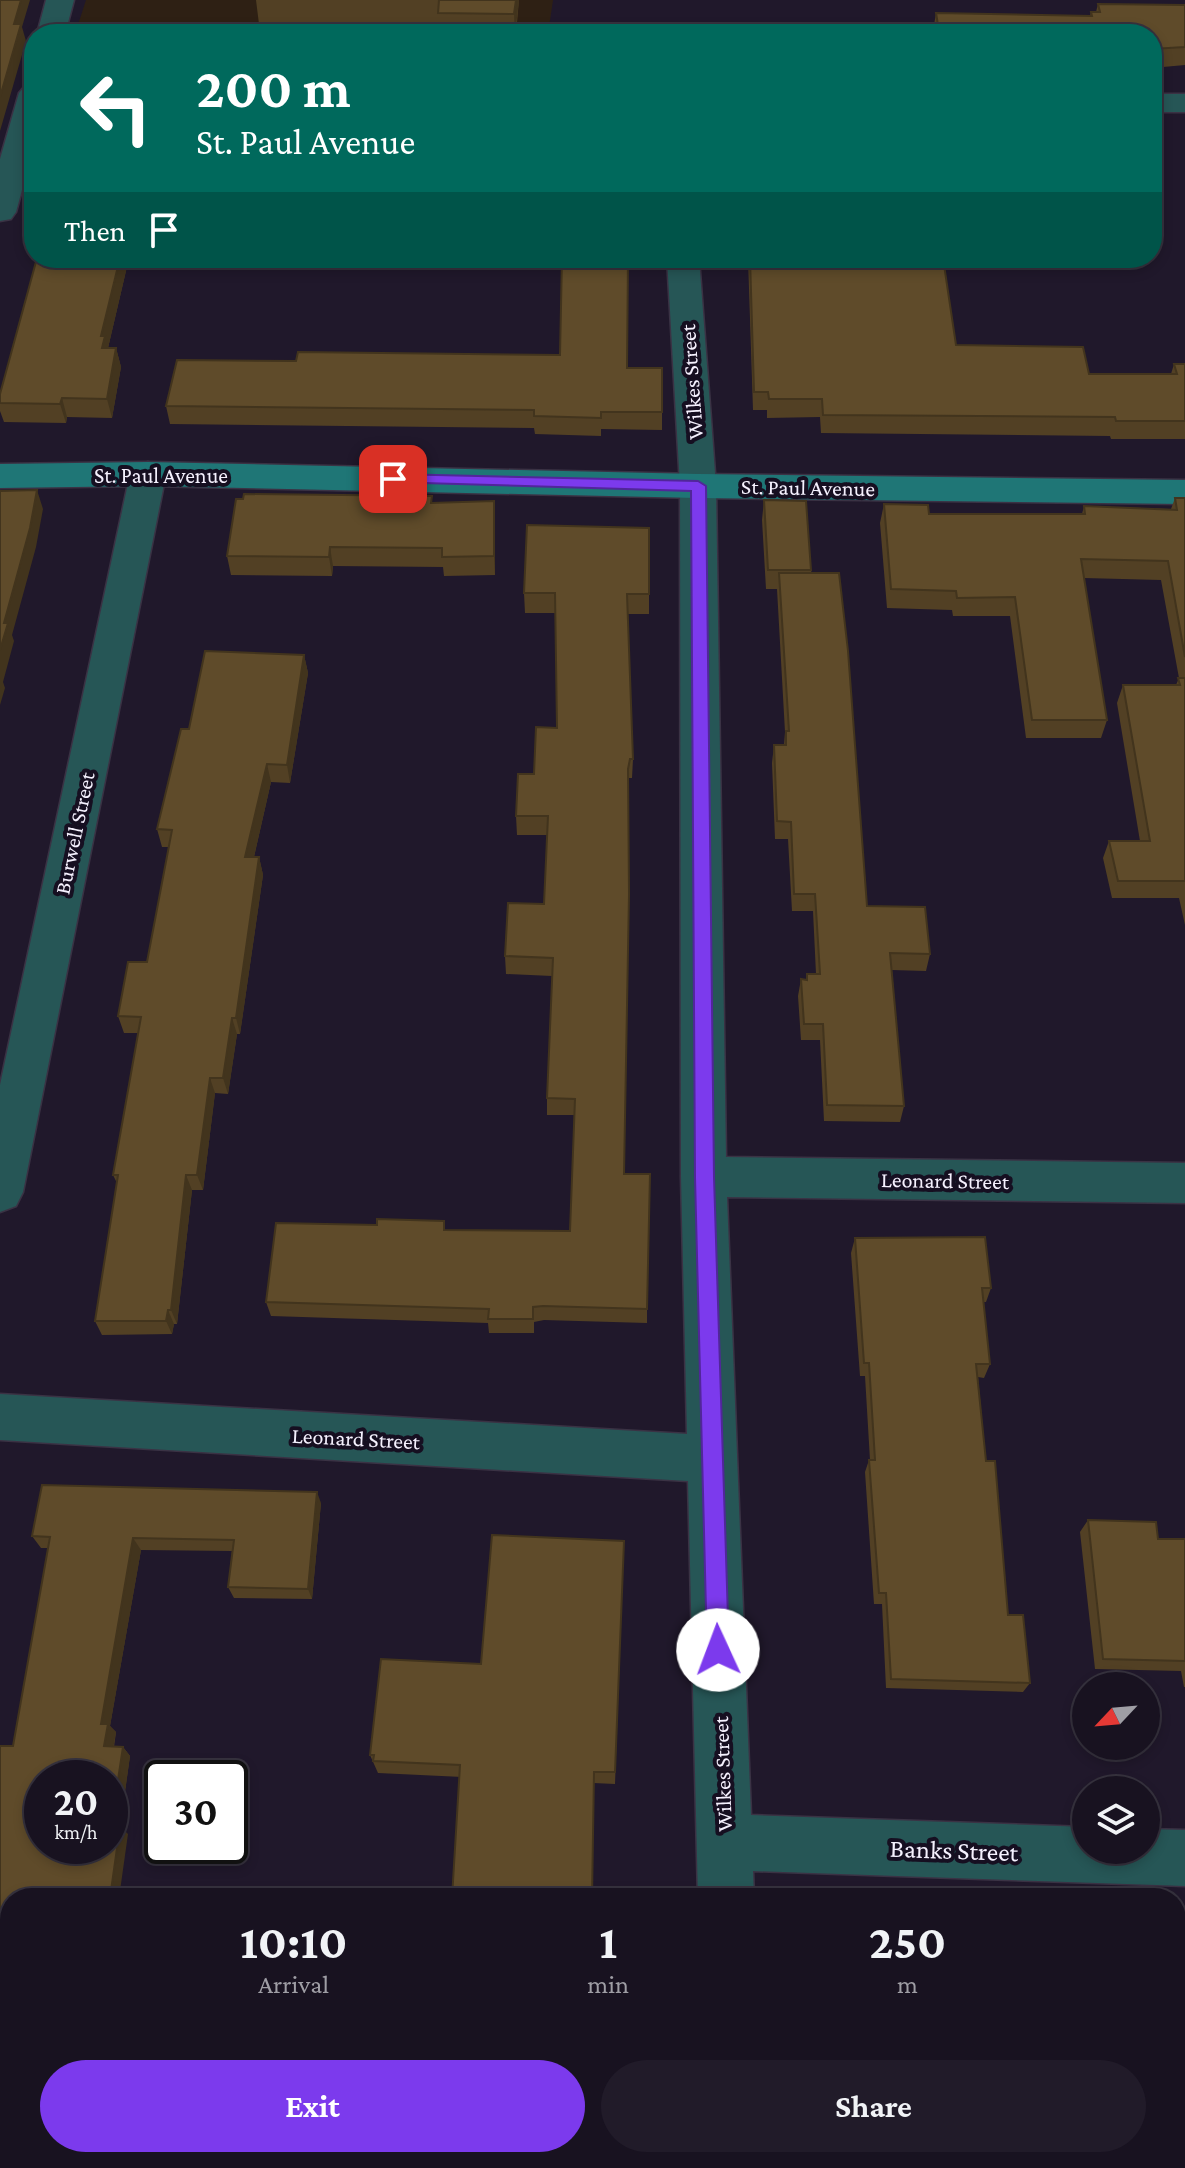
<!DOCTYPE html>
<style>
:root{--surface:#181220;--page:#211b29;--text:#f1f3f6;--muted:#9f9ea5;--line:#36323e;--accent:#7c3aed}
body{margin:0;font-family:"Crimson Pro",serif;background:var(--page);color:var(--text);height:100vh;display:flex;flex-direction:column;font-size:30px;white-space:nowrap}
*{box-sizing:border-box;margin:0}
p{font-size:26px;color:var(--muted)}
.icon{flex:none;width:44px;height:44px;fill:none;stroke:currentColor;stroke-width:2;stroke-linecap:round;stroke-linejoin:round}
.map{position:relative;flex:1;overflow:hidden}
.drawer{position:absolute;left:0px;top:1888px;width:1186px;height:280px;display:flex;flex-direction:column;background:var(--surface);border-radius:32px 32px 0 0;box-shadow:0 4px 12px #0003,0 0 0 2px var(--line)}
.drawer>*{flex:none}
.top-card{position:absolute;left:24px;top:24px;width:1138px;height:244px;border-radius:32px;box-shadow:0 4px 12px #0003,0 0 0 2px var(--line);background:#00695c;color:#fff;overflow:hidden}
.needle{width:52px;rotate:244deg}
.fabs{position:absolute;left:1072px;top:1672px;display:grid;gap:16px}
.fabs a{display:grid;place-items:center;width:88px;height:88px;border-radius:50%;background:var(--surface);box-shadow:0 4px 12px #0003,0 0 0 2px var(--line);font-size:40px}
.speed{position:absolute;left:24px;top:1760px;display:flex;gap:16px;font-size:40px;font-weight:700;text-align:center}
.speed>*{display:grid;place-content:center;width:104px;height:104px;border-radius:50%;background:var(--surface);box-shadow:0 4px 12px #0003,0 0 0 2px var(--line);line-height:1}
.speed small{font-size:20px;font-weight:400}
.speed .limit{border:4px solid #111;border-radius:12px;background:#fff;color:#111}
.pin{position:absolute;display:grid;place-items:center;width:68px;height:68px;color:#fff;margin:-34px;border-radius:16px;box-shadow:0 4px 12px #0006}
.me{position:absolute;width:88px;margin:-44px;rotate:358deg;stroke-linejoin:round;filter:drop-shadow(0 0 6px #0008)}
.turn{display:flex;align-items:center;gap:28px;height:168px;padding:0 40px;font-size:36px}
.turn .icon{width:104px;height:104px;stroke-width:2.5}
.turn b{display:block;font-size:56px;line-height:68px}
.then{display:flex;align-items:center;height:76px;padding:0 40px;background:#0003;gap:16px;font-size:30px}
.eta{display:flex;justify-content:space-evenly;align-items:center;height:136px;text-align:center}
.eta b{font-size:48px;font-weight:700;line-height:56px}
.action{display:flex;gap:16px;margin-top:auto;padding:16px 40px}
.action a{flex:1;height:92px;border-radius:48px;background:var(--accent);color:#fff;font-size:32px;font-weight:700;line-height:92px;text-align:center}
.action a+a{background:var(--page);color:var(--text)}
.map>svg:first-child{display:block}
.education{fill:#2e2014}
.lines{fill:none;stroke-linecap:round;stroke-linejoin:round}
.street-casing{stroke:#3a3244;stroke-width:3}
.secondary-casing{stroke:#3a3244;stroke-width:3}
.street{fill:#265656;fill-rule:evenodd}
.secondary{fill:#1f7676;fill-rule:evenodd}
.wall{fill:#524024}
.shaded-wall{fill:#42341d}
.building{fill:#5f4b2a;stroke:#42341d;stroke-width:2;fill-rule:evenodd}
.route{fill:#7c3aed;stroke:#51269a;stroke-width:2}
.labels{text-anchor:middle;stroke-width:8;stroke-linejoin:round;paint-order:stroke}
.street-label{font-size:22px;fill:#f5f1fe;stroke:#160f21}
.near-street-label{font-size:26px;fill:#f5f1fe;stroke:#160f21}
</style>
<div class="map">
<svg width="1185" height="2168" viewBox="0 0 1185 2168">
<rect width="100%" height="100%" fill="#20182b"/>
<path class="education" d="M86,0H553L548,34H75Z"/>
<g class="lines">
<defs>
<path id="street" d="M46,0H74L65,34H37Z
M34,84V146L16,212L11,219L0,221V159L19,93L24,87Z
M1152,94H1185V112H1152Z
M667,258H699L716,486L726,1157L1185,1163V1203L727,1197L751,1815L1086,1827V1850H1146V1829L1185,1830V1886L753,1871L754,1898H698L688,1481L0,1440V1394L687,1434L681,1177L680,486Z
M148,462L160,466L166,474L23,1192L16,1206L0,1212V1085L130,474L136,466Z
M704,2158H764L765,2168H705Z"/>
<path id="secondary" d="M148,462L698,474L1185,480V504L698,498L148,486L0,488V464Z"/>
</defs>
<use href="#street" class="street-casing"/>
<use href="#secondary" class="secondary-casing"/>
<use href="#street" class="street"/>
<use href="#secondary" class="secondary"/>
</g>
<path class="wall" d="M256,0H519L516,34H439V27L259,24Z
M1098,4L1185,5V65L1152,68V34H733L734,23L934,25L936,13L1090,16L1091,12H1096Z
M129,258L108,348H116L121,367L112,418L67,417L66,423L4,422L0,411V394Z
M748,258H943L956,345L1089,374H1171L1174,364H1185V439H1111L1110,436L821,433L820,417L767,418V410H753Z
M560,355L627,368L662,412V430L601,429V436L535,434L534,428L170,424L166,406L296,361Z
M1175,498H1185V925L1179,898H1112L1103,858L1109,841H1140L1117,703L1123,685H1176L1179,678L1161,580L1084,578L1107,720L1101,738H1026L1010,616H953L952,610L887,608L880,523L884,504L929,514H1082L1084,506L1171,509Z
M764,500L811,570L867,906L930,954L926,971L892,970L904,1106L900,1122L824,1121L820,1040H801L798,996L801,979L806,980L807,974H816L813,911H792L788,839H775L772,763L774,745H784L785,732L777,589H766L762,520Z
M432,503L495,521V575L444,576L443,567L333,566L332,576L231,575L227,556Z
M524,593L649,594V614H628L633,759L632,778H629V783L624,1174L647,1309V1323L544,1320L534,1322V1333H489L488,1323L271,1316L266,1302L446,1230L570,1231L574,1115H547V1098L552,976L506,974L505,956L544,904L547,835H517L516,816L534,774L557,728L556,613H525Z
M304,655L308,673L290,783L271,782L254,857H259L263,875L240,1034H237L228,1094L215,1093L203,1190H192L177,1324H174L172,1334L102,1335L95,1321L117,1183L113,1175L138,1033H124L118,1016L147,962L169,847H162L157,829Z
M855,1238L991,1288L986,1302H983L990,1364L984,1378L978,1377L986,1461L1008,1615L1030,1683L1023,1692L886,1688L882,1604H874L865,1472L869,1460H870L865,1376H860L851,1253Z
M321,1503L312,1599L234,1598L228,1587L232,1551L141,1550L110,1726L116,1732L114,1747H123L130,1756L120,1827L128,1834L13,1746L48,1548H41L32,1536Z
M1088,1520L1158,1539H1185V1687H1184L1181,1671L1095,1669L1080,1532Z
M624,1541L615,1784L378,1773L370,1755L481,1664Z
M911,2158H1074L1075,2168H912Z"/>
<path class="shaded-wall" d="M21,0H30L22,27L26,41L0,131V97L14,24Z
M516,0H519L515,34L514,14Z
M120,258H129L108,348H102L101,336Z
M116,348L121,367L112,418L107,399Z
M62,398L67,417L66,423L60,404Z
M37,490L43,509L36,547L12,635L14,641L3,682L5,688L0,705V650L4,623Z
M494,501L495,521V575L494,556Z
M330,547L333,566L332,576L329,557Z
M304,655L308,673L290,783L287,765Z
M267,764L271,782L250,874L245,857Z
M259,857L263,875L240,1034L236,1018Z
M232,1018L237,1034L228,1094L223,1078Z
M210,1078L215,1093L203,1190L197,1175Z
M186,1175L192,1190L177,1324L171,1310Z
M168,1310L174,1324L172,1334L166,1321Z
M317,1492L321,1503L312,1599L308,1589Z
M133,1538L141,1550L110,1726L116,1732L112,1755L104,1746L101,1724Z
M123,1747L130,1756L120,1827L128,1834L119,1898H110L111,1826Z
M29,2158H39L38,2168H27Z"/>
<path class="building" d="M0,0H21L14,24H21L0,97Z
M439,0H516L514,14L438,13Z
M1098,4L1185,5V47L1152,49V34H735L734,23L938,25L936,13L1092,16L1091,12H1100Z
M575,26H633L634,34H575Z
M37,258H120L101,336H105L102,348H116L107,399L62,398L60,404L0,403V394Z
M562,258H628L627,368H662V412H601V418L534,416V410L166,406L177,360L296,361L298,352L560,355Z
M750,258H943L956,345L1083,347L1089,374H1177L1174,364H1185V421H1116L1115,417L823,415L822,399H769L768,392H754Z
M37,490L30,528L4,623H8L0,650V491Z
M244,494L432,496L431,503L494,501V556L442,557V548L330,547L329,557L227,556L236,499H243Z
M1175,498H1185V657L1168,561L1081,559L1107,720H1032L1015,597L957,598L956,591L891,589L884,504L928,505L929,514H1085L1084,506L1177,510Z
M764,500L806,501L811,570H768Z
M527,525L649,528V594H627L633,759H630L628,769L629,894L624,1174H650L647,1309L543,1306L533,1307V1319H488L489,1309L266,1302L276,1223L377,1225V1219L444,1221V1230L570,1231L575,1099L547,1098L553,958L505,956L508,903L544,904L548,816H516L518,774H534L536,727L557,728L555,593H524Z
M779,573H839L848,651L867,906L925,907L930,954L890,953L904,1106L827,1105L823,1024H804L801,979L807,980V974H820L815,894H794L791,822L777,821L774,745H786V731H789Z
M205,651L304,655L287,765L267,764L245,857H259L236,1018H232L223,1078H210L197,1175H186L171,1310H168L166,1321H95L118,1175H113L141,1017L118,1016L128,962H147L172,830L157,829L181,729H189Z
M1178,678H1185V881H1118L1109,841H1150L1123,685H1180Z
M985,1237L991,1288H982L990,1364H976L986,1461H995L1008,1615H1023L1030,1683L891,1679L886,1593H879L869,1460H875L869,1363H864L855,1238Z
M42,1485L317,1492L308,1589L228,1587L234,1540L133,1538L101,1724H108L104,1746L123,1747L111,1826L120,1827L110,1898H10V2158H29L27,2168H0V1746H13L50,1537L32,1536ZM42,1778H110V1846H42Z
M1088,1520L1156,1522L1158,1539H1185V1661L1103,1659Z
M492,1535L624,1541L615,1772H594L592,1898H452L460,1765L373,1761L374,1755H370L381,1659L481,1664Z
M436,2158H586V2168H436Z
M917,2158H1074L1075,2168H918Z"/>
<path class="route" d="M393,474L698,481L706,486L714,1177L729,1650L726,1658L718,1661L710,1658L707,1650L695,1177L691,491L388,482L386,479Z"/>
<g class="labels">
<g class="street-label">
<text transform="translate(691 382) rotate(-94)" y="8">Wilkes Street</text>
<text x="161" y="483">St. Paul Avenue</text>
<text transform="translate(808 487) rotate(1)" y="8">St. Paul Avenue</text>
<text transform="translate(74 833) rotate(-78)" y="8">Burwell Street</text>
<text transform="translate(945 1180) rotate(1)" y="8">Leonard Street</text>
<text transform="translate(356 1438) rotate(3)" y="8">Leonard Street</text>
<text transform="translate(722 1774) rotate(-92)" y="8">Wilkes Street</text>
</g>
<g class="near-street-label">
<text transform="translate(954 1850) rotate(2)" y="9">Banks Street</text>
</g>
</g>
</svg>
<div class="fabs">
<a><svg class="needle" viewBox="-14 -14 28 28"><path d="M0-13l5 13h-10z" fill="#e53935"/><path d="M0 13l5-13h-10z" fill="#9f9ea5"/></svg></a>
<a><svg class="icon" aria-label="layers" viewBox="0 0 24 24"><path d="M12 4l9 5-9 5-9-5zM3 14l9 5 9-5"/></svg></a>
</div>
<div class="speed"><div>20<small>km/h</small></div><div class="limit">30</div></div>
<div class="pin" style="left:393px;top:479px;background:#d93025"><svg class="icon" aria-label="arrive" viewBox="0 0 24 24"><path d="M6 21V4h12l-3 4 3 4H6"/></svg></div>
<svg class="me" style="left:718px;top:1650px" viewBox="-20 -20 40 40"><circle r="19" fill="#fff"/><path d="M0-13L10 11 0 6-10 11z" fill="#7c3aed"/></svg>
<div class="top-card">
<div class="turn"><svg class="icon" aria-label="left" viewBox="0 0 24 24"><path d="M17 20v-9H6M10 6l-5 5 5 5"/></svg><div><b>200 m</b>St. Paul Avenue</div></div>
<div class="then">Then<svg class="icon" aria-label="arrive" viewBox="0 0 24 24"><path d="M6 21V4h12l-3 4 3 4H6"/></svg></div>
</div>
<section class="drawer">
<div class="eta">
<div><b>10:10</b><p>Arrival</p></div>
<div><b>1</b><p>min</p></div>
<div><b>250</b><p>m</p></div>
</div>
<div class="action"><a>Exit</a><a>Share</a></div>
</section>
</div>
